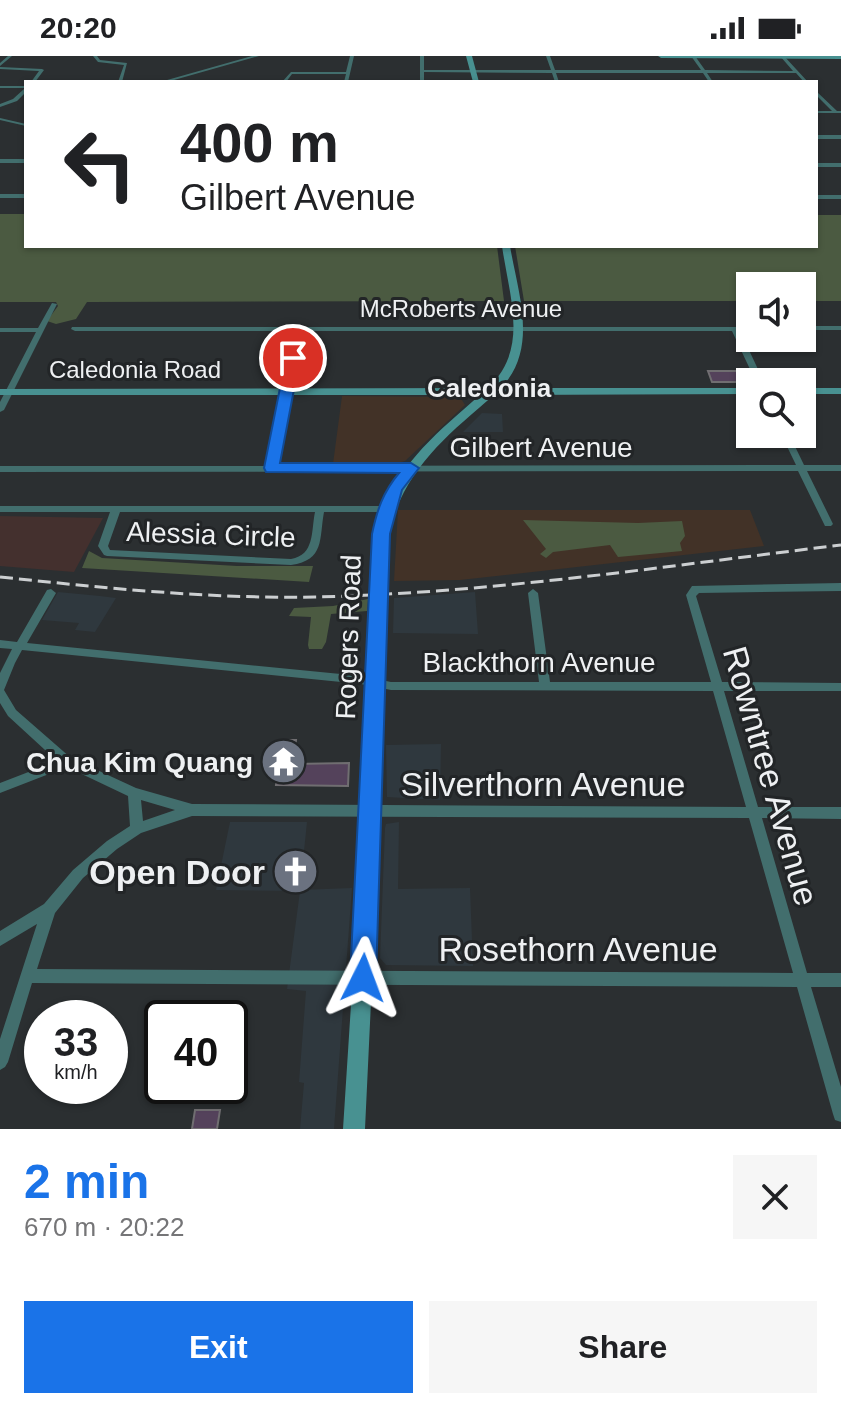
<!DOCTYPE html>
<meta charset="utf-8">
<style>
:root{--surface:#fff;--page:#f6f6f6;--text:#202124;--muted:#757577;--accent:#1a73e8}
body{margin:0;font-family:Arial,sans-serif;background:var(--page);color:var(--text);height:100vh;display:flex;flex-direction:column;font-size:30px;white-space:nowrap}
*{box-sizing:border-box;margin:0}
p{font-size:26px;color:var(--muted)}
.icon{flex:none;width:44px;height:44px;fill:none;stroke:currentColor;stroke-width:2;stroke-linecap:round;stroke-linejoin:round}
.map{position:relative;height:1073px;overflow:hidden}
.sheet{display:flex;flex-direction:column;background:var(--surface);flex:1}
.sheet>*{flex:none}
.guide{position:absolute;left:24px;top:24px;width:794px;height:168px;border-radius:0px;box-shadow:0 2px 6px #0004;background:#fff;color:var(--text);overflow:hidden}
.fabs{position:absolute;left:736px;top:216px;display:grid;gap:16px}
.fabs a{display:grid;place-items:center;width:80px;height:80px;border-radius:0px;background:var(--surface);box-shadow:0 2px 6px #0004;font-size:40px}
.speed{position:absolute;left:24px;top:944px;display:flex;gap:16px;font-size:40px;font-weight:700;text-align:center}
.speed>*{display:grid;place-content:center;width:104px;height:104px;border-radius:50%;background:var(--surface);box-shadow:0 2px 6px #0004;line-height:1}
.speed small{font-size:20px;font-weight:400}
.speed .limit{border:4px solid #111;border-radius:12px;background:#fff;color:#111}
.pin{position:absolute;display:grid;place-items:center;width:68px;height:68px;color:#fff;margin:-34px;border:4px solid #fff;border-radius:50%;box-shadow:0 2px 8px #0007}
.me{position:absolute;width:88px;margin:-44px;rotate:3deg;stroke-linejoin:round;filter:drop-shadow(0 0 6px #0008)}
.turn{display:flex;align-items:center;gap:28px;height:168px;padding:0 24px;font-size:36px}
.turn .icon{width:104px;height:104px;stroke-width:2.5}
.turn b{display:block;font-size:56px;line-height:68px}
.round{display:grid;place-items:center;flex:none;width:84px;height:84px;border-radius:0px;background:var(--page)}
.head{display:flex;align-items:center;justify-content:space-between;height:136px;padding:0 24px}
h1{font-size:48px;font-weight:700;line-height:60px;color:var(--accent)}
.cta{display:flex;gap:16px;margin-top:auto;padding:16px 24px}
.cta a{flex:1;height:92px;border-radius:0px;background:var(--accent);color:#fff;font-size:32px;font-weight:700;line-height:92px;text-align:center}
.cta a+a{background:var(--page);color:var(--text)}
.status{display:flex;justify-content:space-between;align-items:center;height:56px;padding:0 40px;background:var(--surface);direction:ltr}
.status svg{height:22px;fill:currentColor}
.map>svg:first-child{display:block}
.built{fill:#2f383e}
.industrial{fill:#44302e}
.education{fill:#423227}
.green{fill:#4b5a41}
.building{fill:#54425b;stroke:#706e71;stroke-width:2}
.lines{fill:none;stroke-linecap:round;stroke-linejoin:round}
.street{fill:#426e6d;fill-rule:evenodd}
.secondary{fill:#489191;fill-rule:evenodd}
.rail{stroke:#cccfd1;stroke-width:3;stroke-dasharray:13 6;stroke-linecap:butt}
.route{fill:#1a73e8;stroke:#114b97;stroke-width:2}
.labels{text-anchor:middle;stroke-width:6;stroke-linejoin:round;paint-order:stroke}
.far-street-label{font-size:24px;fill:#eef0f2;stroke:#222527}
.far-neighbourhood-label{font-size:26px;font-weight:bold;fill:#eef0f2;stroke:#222527}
.street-label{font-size:28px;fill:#eef0f2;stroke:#222527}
.poi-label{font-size:28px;font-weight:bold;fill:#eef0f2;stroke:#222527;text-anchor:end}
.near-street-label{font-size:34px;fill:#eef0f2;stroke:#222527}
.near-poi-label{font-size:34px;font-weight:bold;fill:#eef0f2;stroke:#222527;text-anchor:end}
</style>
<div class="status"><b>20:20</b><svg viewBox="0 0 49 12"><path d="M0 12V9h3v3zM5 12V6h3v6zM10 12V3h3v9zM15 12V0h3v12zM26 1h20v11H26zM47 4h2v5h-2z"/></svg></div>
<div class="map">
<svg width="841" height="1073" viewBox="0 0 841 1073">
<rect width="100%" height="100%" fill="#2b2f31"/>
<path class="built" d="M482,357L502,358L503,376H463Z
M58,536L100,540L116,542L95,576L75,574L79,567L42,564Z
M475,536L478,578L393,577L394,542Z
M441,688L440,744L387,741L386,689Z
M230,766H307L300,834L352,832L334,1073H300L304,1027L299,1026L306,935L287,933L300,835L216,834Z
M399,766L398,833L470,832L473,910L386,909L380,902L385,772L386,768Z"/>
<path class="industrial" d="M0,460L103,462L74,516L0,510Z"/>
<path class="education" d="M342,340L460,341L465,349L405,405L398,407L333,408Z
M398,454H750L764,490L460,524L394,525Z"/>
<path class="green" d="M0,158H26V190H497L504,245L87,246L76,263L56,268L47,265L58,250L56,246H0Z
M816,159H841V245H802V230H750V245H524L515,190H816Z
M523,464L638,467L682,465L685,480L680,487L682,495L618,501L610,489L553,496L546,502L540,498L546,493Z
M89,495L102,502L237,510H313L309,526L82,512Z
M368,543L367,555L331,558L326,586L322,593H309L308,589L311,561L289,560L294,552L333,550Z"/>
<path class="building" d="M708,315H737L742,326H712Z
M281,684H296L293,708L349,707L348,730L276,729L278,711H275Z
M195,1054H220L217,1073H192Z"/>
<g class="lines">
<path class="street" d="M8,0H12L0,10V7Z
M93,0H97L100,4L127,7L122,26H118L124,9L98,6Z
M252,0H259L167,26H160Z
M350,0H354L348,26H344L346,18H292L286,26H282L291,16H346Z
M420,0H424V14H551L546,0H550L555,14H701L691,0H695L705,14L793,15L780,0H784L808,26H804L796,17H707L713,26H709L703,17H556L559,26H555L552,17L424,16V26H420Z
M0,11L42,13L44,14L35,26H31L39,15L0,13Z
M0,30H26V32H0Z
M24,33H26V36L17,45L0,51V48L13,43Z
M816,35L837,55H841V57H816V55H832L816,39Z
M0,62L26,68V70L0,64Z
M816,79H841V83H816Z
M0,103H26V107H0Z
M816,107H841V111H816Z
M0,138H26V142H0Z
M816,139H841V143H816Z
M52,247L57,248L4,354L0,356V346L36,276H0V272H38Z
M802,270H841V274H802Z
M72,271H750V275H740L764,326H756L732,275H301L277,410L796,409L781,378H789L804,409H841V415H807L833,468L831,470H825L798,415L0,416V410H268L294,275H75L71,273Z
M0,450H386L391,453L386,456H324C319,483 325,504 291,509L107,500L104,499L98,490L110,456H0ZM120,456H315C311,475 315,499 291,503L110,494L108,490Z
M841,527V535L699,537L696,540L722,626L841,627V635H724L758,751H841V763L762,762L807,917H841V931H811L841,1031V1066L835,1064L833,1058L797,931L32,927L8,1006L5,1011L0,1014V983L37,868L0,890V875L44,848L73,814L107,785L130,770L128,740L67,711L0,737V727L57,705L8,660L0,647V617L12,593L0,592V584L17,586L47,534L51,533L56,537L27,587L361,620L391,626H539L528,537L533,533L538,537L550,626H711L686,539L692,530ZM22,594L361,628L391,634L713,635L746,751L192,748L136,732L71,702L16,654L4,634L15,607ZM141,744L175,754L143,765ZM192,760L749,762L793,917L37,913L55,857L83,822L117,793L141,777Z"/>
<path class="secondary" d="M466,0H472L479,26H473Z
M658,0H841V3L661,2Z
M502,190H510C518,238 539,292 501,332H750V338L494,339C445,381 405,413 388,478L376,840L365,1073H343L358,840L374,478C392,413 432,381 480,339H0V333L488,332C530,293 509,240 502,190Z
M802,332H841V338H802Z"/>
<path class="rail" d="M0,521C105,532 210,543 315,541C491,537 666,510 841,489"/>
</g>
<path class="route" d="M293,298L300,302L280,407H411L419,412L402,434L390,478L376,922L372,931L363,935L354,931L350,922L372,478C377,454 383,436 399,417L266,416L264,412L286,302Z"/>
<defs>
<symbol id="temple-disc" viewBox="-11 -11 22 22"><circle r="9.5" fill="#6b7280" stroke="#222527"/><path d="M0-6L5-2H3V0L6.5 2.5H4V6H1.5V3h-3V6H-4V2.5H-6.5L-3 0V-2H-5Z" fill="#fff"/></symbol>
<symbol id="church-disc" viewBox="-11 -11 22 22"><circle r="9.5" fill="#6b7280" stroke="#222527"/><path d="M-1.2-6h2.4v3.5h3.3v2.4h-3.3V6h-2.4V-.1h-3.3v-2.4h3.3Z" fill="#fff"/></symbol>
</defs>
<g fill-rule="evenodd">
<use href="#temple-disc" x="258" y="680" width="51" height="51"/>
<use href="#church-disc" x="270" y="790" width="51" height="51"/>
</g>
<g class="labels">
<g class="far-street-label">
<text x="461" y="261">McRoberts Avenue</text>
<text x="135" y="322">Caledonia Road</text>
</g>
<g class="far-neighbourhood-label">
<text x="489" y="341">Caledonia</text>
</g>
<g class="street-label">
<text x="541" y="401">Gilbert Avenue</text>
<text transform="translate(211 478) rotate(2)" y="10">Alessia Circle</text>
<text transform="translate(348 581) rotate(-88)" y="10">Rogers Road</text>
<text x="539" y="616">Blackthorn Avenue</text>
</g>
<g class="poi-label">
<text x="253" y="716">Chua Kim Quang</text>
</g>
<g class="near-street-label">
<text transform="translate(771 720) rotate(74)" y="12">Rowntree Avenue</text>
<text x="543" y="740">Silverthorn Avenue</text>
<text x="578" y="905">Rosethorn Avenue</text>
</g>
<g class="near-poi-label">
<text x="265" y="828">Open Door</text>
</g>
</g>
</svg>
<div class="fabs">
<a><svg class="icon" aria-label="sound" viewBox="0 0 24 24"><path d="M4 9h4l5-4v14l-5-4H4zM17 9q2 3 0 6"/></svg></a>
<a><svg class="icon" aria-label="search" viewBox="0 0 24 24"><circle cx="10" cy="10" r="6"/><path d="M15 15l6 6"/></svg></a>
</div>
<div class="speed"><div>33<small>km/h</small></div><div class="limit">40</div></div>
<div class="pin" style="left:293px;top:302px;background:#d93025"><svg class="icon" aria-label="arrive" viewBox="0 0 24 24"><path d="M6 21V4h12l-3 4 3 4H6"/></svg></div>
<svg class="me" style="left:363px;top:922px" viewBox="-20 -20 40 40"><path d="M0-17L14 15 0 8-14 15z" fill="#1a73e8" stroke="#fff" stroke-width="4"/></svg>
<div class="guide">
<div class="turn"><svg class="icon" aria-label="left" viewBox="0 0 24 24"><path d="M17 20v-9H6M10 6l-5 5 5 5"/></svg><div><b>400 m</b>Gilbert Avenue</div></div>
</div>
</div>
<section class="sheet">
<div class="head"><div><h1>2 min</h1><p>670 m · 20:22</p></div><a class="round"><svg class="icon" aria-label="close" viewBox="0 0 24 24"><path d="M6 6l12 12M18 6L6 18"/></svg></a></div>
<div class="cta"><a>Exit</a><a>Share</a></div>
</section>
